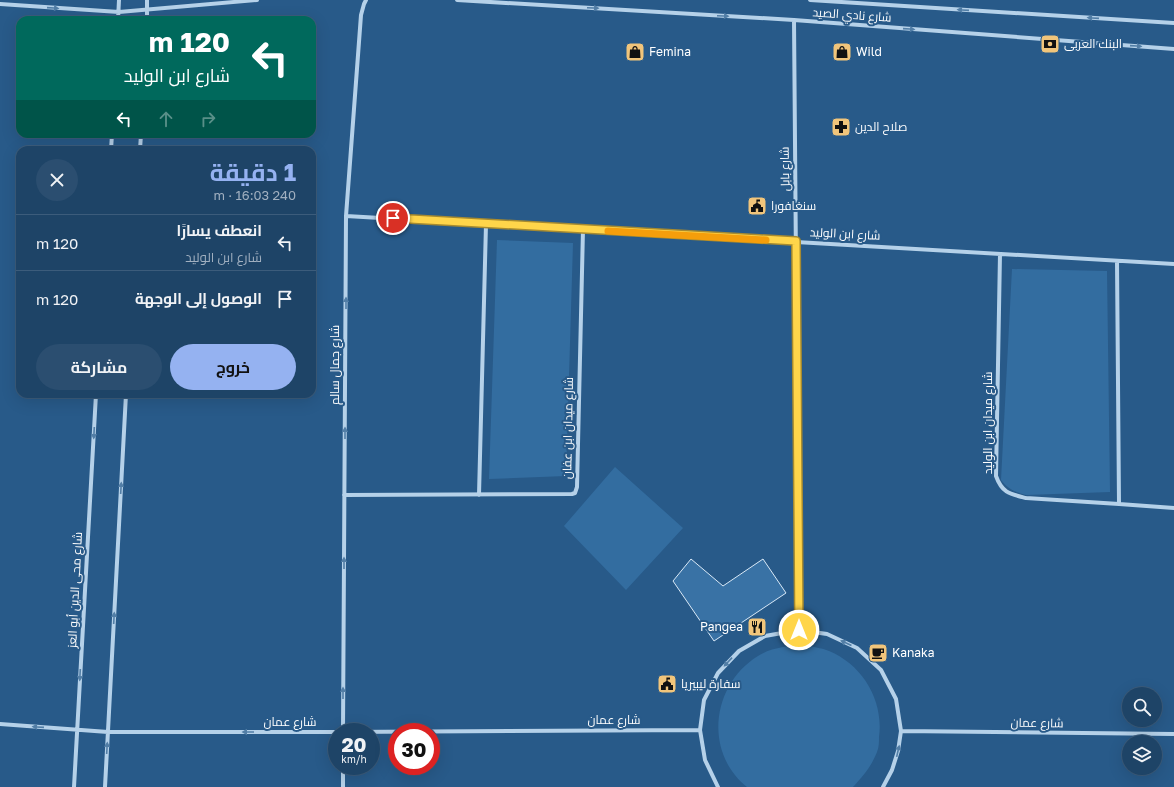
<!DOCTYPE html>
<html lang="ar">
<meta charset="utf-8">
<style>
:root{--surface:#1e4467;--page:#2b4e70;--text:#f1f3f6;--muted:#a1b0c0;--line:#3c5c7b;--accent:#95b2f1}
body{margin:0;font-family:"Golos Text",Cairo,sans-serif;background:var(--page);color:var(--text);direction:rtl;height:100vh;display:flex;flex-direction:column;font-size:15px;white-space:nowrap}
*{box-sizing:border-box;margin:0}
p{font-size:13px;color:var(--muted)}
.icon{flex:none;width:22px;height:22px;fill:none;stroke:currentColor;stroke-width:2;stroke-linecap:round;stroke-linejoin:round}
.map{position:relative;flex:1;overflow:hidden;direction:ltr}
.side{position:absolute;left:16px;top:146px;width:300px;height:252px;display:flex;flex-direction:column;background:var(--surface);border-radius:12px;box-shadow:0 4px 16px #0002,0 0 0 1px var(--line);direction:rtl}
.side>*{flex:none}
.guide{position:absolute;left:16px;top:16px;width:300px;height:122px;border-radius:12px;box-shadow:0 4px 16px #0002,0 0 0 1px var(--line);direction:rtl;background:#00695c;color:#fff;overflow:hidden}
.buttons{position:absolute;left:1122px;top:687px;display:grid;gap:8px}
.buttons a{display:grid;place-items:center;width:40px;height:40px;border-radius:50%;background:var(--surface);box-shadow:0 4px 16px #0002,0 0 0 1px var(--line);font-size:20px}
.speed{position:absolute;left:328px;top:723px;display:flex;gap:8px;font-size:20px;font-weight:700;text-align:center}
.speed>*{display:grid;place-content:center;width:52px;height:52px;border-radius:50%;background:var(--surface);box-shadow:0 4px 16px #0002,0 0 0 1px var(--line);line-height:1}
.speed small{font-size:10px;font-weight:400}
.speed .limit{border:6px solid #d22;background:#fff;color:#111}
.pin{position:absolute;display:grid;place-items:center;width:34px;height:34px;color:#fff;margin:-17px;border:2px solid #fff;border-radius:50%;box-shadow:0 1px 4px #0007}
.me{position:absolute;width:44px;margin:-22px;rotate:0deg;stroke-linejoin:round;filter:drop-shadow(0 0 3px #0008)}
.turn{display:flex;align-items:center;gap:14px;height:84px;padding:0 20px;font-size:18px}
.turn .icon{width:52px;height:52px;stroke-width:2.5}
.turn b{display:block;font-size:28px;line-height:34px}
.lanes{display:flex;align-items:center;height:38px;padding:0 20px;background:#0003;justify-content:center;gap:20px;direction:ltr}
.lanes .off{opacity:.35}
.round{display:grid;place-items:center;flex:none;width:42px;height:42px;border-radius:21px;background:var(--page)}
.head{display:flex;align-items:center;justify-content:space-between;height:68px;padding:0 20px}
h1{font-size:24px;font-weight:700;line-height:30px;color:var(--accent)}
.primary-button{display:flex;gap:8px;margin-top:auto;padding:8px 20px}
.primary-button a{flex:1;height:46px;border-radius:24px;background:var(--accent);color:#111;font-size:16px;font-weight:700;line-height:46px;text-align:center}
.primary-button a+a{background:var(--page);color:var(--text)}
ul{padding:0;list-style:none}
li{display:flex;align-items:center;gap:12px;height:56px;padding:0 20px;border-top:1px solid var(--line)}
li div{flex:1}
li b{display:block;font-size:15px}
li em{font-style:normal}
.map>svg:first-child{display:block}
.green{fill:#336da0}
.building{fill:#3972a5;stroke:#d9e9f7}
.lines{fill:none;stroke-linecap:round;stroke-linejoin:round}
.street{stroke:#b5d1e9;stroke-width:4}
.oneway{fill:#527ea6}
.route-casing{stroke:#a68a30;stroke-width:10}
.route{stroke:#ffd54a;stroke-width:7}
.slow{stroke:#f59e0b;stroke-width:7}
.labels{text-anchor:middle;stroke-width:4;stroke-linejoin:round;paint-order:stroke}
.street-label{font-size:12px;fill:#fff;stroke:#285a89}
.poi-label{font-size:12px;fill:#fff;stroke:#285a89;text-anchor:start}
</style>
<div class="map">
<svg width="1174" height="787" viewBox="0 0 1174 787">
<rect width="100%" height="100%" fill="#285a89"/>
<path class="green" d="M497,240L573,243L566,476L489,479Z
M1012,269L1107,271L1110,492L1026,495C1015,492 1008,489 1001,480Z
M615,467L683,528L626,590L564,526Z
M805,645C813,647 822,648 829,651C863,665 884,701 879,737C879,742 879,747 877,752C871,767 864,775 853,787H747C703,752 712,684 758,656C772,647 789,646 805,645Z"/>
<path class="building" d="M691,559L723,586L763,559L786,593L714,641L673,581Z"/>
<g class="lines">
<path class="street" d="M457,0L794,20L1174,49
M810,0L1174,23
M0,4L119,12L257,0
M118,20L119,0
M147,20V0
M794,20L799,630
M111,150L112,134
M140,150L141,134
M346,216L1174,264
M1000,254L996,476C1002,493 1010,494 1026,498L1119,504L1174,508
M1117,261L1119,504
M344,495L572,494L575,493L577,487L583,229
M479,495L486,224
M0,724L108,732H343L700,730
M901,731L1174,734
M343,732L346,216L361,15L364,4L366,0
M74,787L96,394
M105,787L126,394
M343,787V766
M718,787L705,760L700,730L704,700L718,673L739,651L765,636L799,630L827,634L857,648L881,670L896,699L901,731L898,751L892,770L883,787"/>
</g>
<defs><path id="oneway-solid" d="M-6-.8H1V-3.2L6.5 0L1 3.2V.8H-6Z"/></defs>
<g class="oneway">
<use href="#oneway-solid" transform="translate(53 8) rotate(4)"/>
<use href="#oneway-solid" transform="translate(593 8) rotate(3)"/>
<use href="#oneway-solid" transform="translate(963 10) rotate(-176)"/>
<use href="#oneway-solid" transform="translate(723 16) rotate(3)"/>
<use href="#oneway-solid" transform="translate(1093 18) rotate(-176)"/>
<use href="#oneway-solid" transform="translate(909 29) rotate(4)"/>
<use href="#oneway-solid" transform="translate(1136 46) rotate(4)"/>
<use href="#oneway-solid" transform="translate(346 303) rotate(-90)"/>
<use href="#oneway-solid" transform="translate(94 433) rotate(93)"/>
<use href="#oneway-solid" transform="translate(345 433) rotate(-90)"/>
<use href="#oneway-solid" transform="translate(121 488) rotate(-87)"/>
<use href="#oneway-solid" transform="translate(344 563) rotate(-90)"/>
<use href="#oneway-solid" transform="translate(114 618) rotate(-87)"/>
<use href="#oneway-solid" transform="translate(846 643) rotate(-155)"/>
<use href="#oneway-solid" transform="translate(728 662) rotate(133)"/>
<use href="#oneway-solid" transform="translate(80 675) rotate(93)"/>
<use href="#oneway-solid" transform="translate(343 693) rotate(-90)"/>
<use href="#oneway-solid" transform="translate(38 727) rotate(-176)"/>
<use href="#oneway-solid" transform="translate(248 732) rotate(180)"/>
<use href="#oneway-solid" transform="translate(107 748) rotate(-87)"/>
<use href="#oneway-solid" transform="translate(898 751) rotate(-77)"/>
</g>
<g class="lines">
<defs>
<path id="route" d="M393,218L796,241L799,630"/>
</defs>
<use href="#route" class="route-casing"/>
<use href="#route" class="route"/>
<path class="slow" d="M608,231L766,240"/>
</g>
<defs>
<symbol id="bank-square" viewBox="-11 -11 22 22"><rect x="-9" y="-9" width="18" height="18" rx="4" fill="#f1c57b" stroke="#285a89"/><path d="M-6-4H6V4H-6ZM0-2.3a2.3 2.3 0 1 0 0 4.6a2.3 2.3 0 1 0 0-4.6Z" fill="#111"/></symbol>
<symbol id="shop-square" viewBox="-11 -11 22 22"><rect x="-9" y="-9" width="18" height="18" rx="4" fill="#f1c57b" stroke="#285a89"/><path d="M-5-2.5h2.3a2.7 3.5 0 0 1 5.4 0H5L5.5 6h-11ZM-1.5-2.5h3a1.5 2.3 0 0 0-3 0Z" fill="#111"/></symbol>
<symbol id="pharmacy-square" viewBox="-11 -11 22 22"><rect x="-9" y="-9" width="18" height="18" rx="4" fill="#f1c57b" stroke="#285a89"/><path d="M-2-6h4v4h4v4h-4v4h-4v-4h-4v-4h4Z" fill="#111"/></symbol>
<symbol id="civic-square" viewBox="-11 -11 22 22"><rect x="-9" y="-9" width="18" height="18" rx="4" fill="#f1c57b" stroke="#285a89"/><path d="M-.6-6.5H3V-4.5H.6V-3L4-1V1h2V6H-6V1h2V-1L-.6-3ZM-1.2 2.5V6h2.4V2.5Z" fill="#111"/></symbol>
<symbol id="restaurant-square" viewBox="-11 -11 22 22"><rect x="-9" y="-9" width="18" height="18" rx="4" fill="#f1c57b" stroke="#285a89"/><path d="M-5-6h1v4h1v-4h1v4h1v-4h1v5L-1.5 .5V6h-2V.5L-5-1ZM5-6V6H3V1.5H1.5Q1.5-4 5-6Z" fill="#111"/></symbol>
<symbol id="cafe-square" viewBox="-11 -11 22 22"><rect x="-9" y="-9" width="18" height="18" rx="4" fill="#f1c57b" stroke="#285a89"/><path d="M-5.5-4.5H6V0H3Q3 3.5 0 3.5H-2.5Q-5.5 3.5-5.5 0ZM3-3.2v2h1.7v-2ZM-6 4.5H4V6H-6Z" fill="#111"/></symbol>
</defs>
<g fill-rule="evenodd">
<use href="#bank-square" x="1039" y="33" width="22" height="22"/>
<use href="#shop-square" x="624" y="41" width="22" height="22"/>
<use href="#shop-square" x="831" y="41" width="22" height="22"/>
<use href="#pharmacy-square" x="830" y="116" width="22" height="22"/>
<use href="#civic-square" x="746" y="195" width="22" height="22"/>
<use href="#restaurant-square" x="746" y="616" width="22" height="22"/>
<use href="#cafe-square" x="867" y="642" width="22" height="22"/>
<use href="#civic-square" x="656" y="673" width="22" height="22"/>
</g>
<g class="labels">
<g class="street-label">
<text transform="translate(852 15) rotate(4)" y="4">شارع نادي الصيد</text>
<text transform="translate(785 169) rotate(-91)" y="4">شارع بابل</text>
<text transform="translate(845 234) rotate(3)" y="4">شارع ابن الوليد</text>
<text transform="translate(335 365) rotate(-90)" y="4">شارع جمال سالم</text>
<text transform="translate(988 423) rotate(-90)" y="4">شارع ميدان ابن الوليد</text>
<text transform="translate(568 428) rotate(-89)" y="4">شارع ميدان ابن عفان</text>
<text transform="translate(75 590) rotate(-87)" y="4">شارع محى الدين أبو العز</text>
<text x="614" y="724">شارع عمان</text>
<text x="290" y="726">شارع عمان</text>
<text transform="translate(1037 723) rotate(1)" y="4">شارع عمان</text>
</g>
<g class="poi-label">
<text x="1064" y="48">البنك العربى</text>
<text x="649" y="56">Femina</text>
<text x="856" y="56">Wild</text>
<text x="855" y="131">صلاح الدين</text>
<text x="771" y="210">سنغافورا</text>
<text x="743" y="631" text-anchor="end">Pangea</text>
<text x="892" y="657">Kanaka</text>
<text x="681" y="688">سفارة ليبيريا</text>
</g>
</g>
</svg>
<div class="buttons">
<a><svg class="icon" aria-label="search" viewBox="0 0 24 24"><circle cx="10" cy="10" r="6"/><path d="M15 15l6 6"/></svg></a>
<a><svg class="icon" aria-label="layers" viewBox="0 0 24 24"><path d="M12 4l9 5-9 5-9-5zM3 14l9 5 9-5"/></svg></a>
</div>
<div class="speed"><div>20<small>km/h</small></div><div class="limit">30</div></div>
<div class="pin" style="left:393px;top:218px;background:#d93025"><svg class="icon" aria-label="arrive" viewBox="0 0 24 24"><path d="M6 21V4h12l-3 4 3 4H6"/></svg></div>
<svg class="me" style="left:799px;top:630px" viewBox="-20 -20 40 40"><circle r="17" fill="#ffd54a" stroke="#fff" stroke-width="3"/><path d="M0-11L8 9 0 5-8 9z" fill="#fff"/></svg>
<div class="guide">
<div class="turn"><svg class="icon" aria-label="left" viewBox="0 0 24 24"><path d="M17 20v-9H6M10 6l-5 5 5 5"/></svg><div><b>120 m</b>شارع ابن الوليد</div></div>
<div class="lanes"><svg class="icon" aria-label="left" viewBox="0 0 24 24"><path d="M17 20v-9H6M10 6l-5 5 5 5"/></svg><svg class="icon off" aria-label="ahead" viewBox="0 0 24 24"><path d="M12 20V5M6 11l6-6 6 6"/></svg><svg class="icon off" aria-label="right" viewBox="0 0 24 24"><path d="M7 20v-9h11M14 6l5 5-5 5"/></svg></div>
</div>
<section class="side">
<div class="head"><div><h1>1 دقيقة</h1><p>240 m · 16:03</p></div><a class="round"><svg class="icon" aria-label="close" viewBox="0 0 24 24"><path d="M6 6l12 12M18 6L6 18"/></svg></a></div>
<ul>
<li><svg class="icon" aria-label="left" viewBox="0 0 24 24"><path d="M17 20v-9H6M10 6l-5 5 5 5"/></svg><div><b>انعطف يسارًا</b><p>شارع ابن الوليد</p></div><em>120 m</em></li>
<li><svg class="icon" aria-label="arrive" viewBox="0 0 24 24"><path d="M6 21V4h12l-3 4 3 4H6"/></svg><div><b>الوصول إلى الوجهة</b></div><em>120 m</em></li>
</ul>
<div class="primary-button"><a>خروج</a><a>مشاركة</a></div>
</section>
</div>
